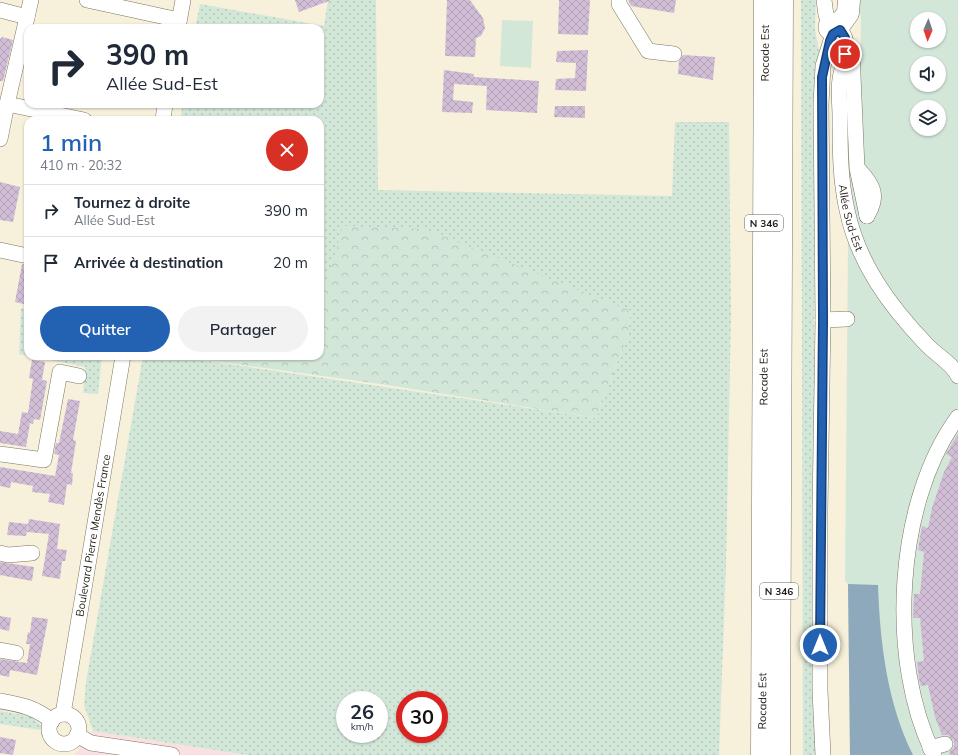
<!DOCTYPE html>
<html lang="fr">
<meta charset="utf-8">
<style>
:root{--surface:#fff;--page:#f2f2f3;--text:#1f2937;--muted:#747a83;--line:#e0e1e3;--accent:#2361b2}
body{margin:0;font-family:Mulish,sans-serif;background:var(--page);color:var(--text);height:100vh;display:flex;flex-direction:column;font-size:15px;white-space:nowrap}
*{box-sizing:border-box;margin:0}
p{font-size:13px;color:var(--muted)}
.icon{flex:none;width:22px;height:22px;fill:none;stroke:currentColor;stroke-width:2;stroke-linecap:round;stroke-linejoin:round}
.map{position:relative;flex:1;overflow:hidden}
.sheet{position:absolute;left:24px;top:116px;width:300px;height:244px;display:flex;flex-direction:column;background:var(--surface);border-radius:12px;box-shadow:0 1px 3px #0004}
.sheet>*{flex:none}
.top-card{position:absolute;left:24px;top:24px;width:300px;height:84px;border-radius:12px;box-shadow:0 1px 3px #0004;background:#fff;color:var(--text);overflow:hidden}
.needle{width:26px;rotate:182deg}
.controls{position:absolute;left:910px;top:12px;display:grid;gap:8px}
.controls a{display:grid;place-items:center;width:36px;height:36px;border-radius:50%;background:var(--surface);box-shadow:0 1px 3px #0004;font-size:20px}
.speed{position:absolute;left:336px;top:691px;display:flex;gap:8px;font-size:20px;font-weight:700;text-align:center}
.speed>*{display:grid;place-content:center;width:52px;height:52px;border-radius:50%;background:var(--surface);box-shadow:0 1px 3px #0004;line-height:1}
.speed small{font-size:10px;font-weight:400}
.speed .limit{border:6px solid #d22;background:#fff;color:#111}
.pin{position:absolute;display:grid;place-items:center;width:34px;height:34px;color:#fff;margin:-17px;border:2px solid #fff;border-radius:50%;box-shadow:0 1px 4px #0007}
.me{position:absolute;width:44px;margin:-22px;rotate:0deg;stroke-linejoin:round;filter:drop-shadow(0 0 3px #0008)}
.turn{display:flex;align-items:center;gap:14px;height:84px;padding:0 16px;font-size:18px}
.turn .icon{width:52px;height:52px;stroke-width:2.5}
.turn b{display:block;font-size:28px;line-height:34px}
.round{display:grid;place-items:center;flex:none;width:42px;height:42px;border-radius:21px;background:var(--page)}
.summary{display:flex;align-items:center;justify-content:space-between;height:68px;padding:0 16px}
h1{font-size:24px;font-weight:600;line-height:30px;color:var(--accent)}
.action{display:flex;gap:8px;margin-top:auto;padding:8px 16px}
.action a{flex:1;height:46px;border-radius:24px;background:var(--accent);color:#fff;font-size:16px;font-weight:600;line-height:46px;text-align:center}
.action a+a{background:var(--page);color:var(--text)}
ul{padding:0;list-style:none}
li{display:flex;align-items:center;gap:12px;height:52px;padding:0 16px;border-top:1px solid var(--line)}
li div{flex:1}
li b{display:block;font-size:15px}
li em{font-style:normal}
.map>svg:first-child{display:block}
.commercial{fill:#fbe0e2}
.grass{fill:url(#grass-dots);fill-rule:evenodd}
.forest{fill:url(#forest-crowns)}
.garden{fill:#d3e7d9;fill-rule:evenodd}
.water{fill:#8da9bb}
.building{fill:url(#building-cross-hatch)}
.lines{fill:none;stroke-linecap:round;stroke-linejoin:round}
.minor-casing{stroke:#7b7663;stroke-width:16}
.highway-casing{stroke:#7b7663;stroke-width:23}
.minor{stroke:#fff;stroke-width:15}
.highway{stroke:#fff;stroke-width:22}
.route-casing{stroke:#173f74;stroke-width:10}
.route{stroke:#2361b2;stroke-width:7}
.labels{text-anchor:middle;stroke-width:3.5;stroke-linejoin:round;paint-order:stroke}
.shield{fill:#fff;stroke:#64625d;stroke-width:1}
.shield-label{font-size:10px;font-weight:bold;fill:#221f18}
.street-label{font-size:11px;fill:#221f18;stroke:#fff}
</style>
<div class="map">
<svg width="958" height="755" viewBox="0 0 958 755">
<defs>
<pattern id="grass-dots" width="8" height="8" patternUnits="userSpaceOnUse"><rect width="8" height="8" fill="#d3e7d9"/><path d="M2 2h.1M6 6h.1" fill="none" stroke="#b5c6ba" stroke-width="1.8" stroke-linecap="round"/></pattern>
<pattern id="forest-crowns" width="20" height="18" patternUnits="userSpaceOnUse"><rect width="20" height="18" fill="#d3e7d9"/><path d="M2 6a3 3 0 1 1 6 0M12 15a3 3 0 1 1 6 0" fill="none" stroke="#b5c6ba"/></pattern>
<pattern id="building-cross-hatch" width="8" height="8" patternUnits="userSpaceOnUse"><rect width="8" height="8" fill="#d2bdd6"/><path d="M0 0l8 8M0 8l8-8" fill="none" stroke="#b4a2b7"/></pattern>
</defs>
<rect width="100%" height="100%" fill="#f7f1dc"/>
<path class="commercial" d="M93,731L244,755H74Z"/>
<path class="grass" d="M328,0H376L378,190L672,196L675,122H729L731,316L726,566L719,755H246L93,731L84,705L86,682L143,356H175L596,418L627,337L631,311L344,226L320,304V120H180L183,104H320V28H195L200,4L324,26ZM345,700H379V734H345ZM405,700H439V734H405Z
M801,0H816L815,30L819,50L814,87L815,711L817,755H803Z
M21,308L28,310V356L19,354Z
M31,356H102L98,394L83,393L85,367Z
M0,711L30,716L41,725V730L0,724Z"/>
<path class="forest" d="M343,226L426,229L631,311L627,337L596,418L380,384L177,356H320V304Z"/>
<path class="garden" d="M858,0H958V755H850L848,584L845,581L848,240L834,183L832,80H860L861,17ZM917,19H939V41H917ZM917,63H939V85H917ZM917,107H939V129H917Z
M502,20L533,21L531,68L500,66Z"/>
<path class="water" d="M848,584L878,585C880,642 887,703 913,755H850Z"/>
<path class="building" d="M295,0H329V1L299,12Z
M447,0H470L483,18L485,28L481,36L476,38L475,57L445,56Z
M559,0H590L588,35L558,34Z
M628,0H676L674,13L631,6Z
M2,37L13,40L3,81H0V39Z
M588,50L586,91L555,90L556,79L575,78L576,63L556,62L557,51Z
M683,55L715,57L713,80L678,74L679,61Z
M444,70L474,74V77L539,81L537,113L486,110L487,86L454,84L453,100L473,102L472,113L442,112Z
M555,106H585V118L554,117Z
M0,182L20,187L13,222L0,220Z
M22,264L28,265V305L15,302Z
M32,360L45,362L42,380L47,381L40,420L34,419L33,424L30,423L26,447L0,443V431L18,434L22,412L28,413L33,379L29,378Z
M68,399L80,401L73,440L76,441L71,473H73L72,485L67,484L64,505L48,502L50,494L32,492L33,486L11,482L10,488L0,486V467L55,476L59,455L54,454L56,443H59Z
M958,434V755H950L949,752L954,747V741L948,735H942L935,717L928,685L921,686L919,679L917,662L924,661L920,618H913L914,594H920L924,552L918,550L922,526L928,528L932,508L944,472L952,457L946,454Z
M29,519L60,524L57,549L67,550L65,561H62L60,579L42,576L49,534L27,532Z
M9,522L28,524L26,536L7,535Z
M0,562L34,567L32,581L0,575Z
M0,616L11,618L9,631L0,629Z
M32,617L48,619L37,675L10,670L9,677L0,675V659L27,663L30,644H26L28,632L30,633Z
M0,737L16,740L13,755L0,753Z"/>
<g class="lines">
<defs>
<g id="minor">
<path d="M31,0L7,104L84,120"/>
<path d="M87,0L179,20"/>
<path d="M619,0V4L648,51L674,54"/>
<path d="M824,0L826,15L829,21"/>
<path d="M0,10L27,17"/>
<circle cx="833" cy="27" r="7"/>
<path d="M178,28L183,0"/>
<path id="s1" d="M840,30C853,44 842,64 840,79C838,91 840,104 840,116C840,148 840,179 847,210C858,263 889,305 926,344C935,354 953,364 958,376"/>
<path d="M852,52L857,168L867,216"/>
<path d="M163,120L165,104"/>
<path d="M0,139L7,104"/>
<path d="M859,170C874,186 879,196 867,216"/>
<path d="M0,250L28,256"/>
<path d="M823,320L847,319"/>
<path d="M0,454L44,460L60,372L79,376"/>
<path d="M0,553L8,555L32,553"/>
<path d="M0,650L16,653"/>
<path d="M0,701C22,705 34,707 52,721"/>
<path id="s2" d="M63,714L123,356"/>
<circle cx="64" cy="729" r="15"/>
<path d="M77,735L91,743L172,755"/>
<path d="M930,748L945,744"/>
<path d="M823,755L820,690V509L823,320L821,104L823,66L833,34"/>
<path d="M934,755C887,661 895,502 958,417"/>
</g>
<g id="highway">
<path d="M840,24L848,13L849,0"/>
<path id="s3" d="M762,755L765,0"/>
<path d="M779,755L782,0"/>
</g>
</defs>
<use href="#minor" class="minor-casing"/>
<use href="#highway" class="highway-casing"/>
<use href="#minor" class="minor"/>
<use href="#highway" class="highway"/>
</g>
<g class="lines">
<defs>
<path id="route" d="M820,645L823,320L822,77L830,41L833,34L840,30L845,38V54"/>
</defs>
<use href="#route" class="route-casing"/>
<use href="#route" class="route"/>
</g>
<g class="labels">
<g class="shield">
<rect x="745" y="215" width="38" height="16" rx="3"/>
<rect x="760" y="583" width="38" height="16" rx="3"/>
</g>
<g class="shield-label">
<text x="764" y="227">N 346</text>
<text x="779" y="595">N 346</text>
</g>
<g class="street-label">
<text dy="4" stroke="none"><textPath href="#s3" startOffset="702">Rocade Est</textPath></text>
<text dy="4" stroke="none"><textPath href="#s1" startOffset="191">Allée Sud-Est</textPath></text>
<text dy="4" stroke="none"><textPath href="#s3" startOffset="378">Rocade Est</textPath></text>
<text dy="4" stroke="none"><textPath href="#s2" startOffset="181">Boulevard Pierre Mendès France</textPath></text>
<text dy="4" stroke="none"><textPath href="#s3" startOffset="54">Rocade Est</textPath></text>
</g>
</g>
</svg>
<div class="controls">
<a><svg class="needle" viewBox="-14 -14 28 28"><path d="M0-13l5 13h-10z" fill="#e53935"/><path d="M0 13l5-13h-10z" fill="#747a83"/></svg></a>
<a><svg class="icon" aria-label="sound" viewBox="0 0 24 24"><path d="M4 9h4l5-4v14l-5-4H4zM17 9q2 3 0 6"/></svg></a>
<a><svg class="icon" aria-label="layers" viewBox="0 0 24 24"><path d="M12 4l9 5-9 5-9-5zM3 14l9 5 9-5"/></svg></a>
</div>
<div class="speed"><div>26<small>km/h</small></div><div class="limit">30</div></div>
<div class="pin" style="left:845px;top:54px;background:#d93025"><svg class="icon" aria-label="arrive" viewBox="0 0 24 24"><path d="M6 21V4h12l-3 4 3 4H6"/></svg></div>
<svg class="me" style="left:820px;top:645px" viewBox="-20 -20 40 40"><circle r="17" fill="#2361b2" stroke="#fff" stroke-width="3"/><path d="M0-11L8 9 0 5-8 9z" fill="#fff"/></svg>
<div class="top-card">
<div class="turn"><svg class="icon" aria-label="right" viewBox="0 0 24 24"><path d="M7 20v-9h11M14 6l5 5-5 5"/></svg><div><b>390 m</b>Allée Sud-Est</div></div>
</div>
<section class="sheet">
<div class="summary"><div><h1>1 min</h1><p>410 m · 20:32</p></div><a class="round" style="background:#d93025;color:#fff"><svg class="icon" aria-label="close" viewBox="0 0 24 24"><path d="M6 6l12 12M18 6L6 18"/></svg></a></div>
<ul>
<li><svg class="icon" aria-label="right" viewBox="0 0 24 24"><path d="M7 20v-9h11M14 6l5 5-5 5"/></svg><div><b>Tournez à droite</b><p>Allée Sud-Est</p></div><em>390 m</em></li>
<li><svg class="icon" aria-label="arrive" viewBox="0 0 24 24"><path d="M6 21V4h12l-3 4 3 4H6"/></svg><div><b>Arrivée à destination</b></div><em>20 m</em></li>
</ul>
<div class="action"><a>Quitter</a><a>Partager</a></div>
</section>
</div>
